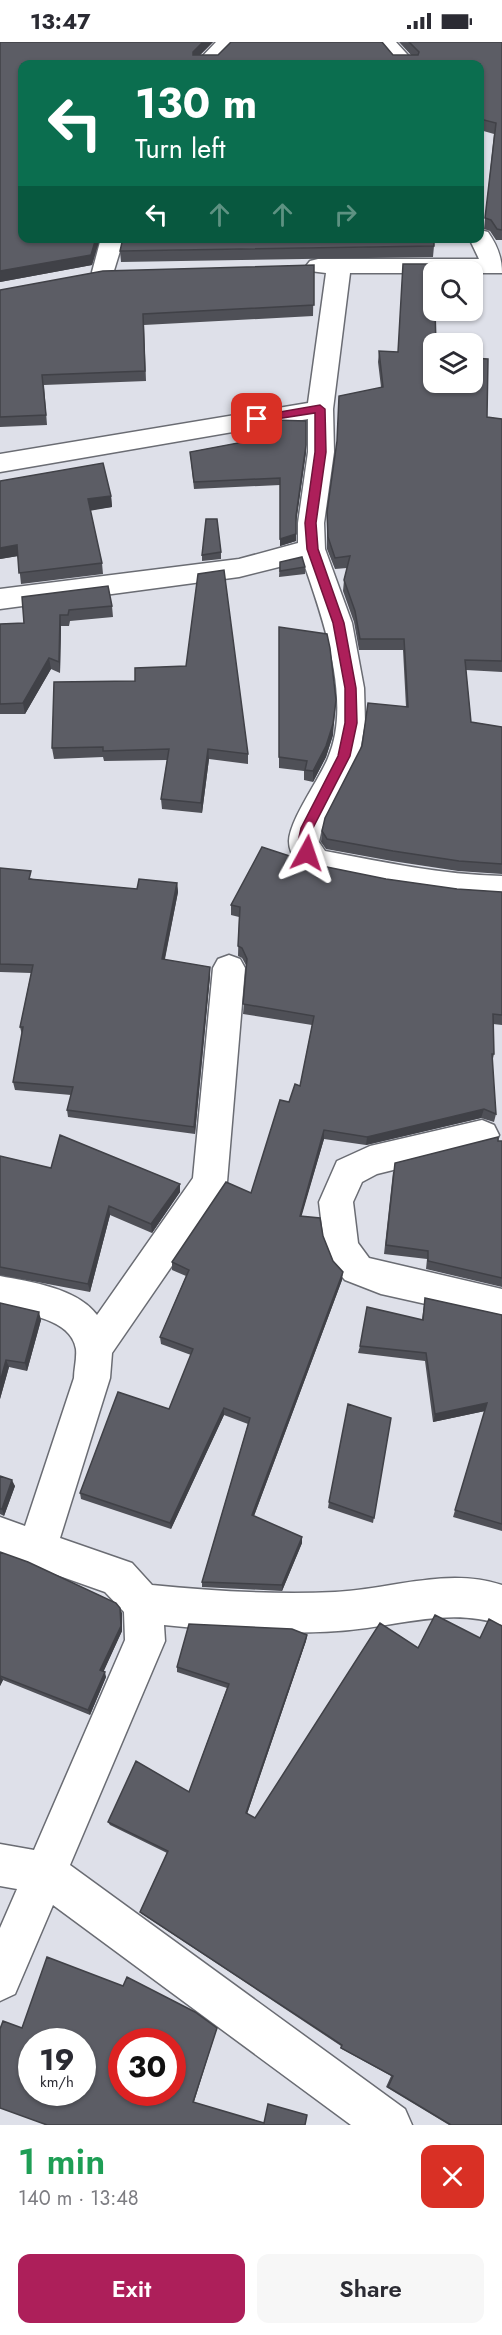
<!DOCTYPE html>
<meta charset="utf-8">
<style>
:root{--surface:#fff;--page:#f7f7f7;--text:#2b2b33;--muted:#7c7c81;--accent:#ad1f5a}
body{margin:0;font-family:Jost,sans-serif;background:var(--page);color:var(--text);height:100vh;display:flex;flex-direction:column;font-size:22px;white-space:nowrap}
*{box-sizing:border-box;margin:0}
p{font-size:20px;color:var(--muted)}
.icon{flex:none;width:33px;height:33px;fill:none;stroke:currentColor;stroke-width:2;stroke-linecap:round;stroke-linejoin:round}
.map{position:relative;height:2083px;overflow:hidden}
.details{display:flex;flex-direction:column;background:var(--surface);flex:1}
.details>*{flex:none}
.hud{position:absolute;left:18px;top:18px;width:466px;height:183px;border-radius:12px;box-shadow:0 2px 4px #0004;background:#0b6e4f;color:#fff;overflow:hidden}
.tools{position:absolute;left:423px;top:219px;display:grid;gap:12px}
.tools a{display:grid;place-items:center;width:60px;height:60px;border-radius:12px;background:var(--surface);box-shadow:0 2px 4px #0004;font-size:30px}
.speed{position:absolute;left:18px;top:1986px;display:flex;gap:12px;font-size:30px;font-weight:700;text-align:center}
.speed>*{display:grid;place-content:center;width:78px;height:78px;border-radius:50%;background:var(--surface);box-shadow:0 2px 4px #0004;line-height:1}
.speed small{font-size:15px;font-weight:400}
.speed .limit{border:9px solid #d22;background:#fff;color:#111}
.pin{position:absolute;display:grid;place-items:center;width:51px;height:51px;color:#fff;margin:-26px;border-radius:12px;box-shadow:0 3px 9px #0006}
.me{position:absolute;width:66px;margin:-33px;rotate:5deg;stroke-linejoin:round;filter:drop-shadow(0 0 4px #0008)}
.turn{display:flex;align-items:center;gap:21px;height:126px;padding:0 18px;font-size:27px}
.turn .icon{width:78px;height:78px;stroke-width:2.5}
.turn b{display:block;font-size:42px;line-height:51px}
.lanes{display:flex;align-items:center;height:57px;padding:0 18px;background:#0003;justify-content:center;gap:30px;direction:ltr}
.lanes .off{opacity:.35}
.round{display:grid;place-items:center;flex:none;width:63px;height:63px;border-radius:12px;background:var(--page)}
.headline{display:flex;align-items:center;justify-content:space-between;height:102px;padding:0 18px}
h1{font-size:36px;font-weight:600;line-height:45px;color:#1e9e55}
.button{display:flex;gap:12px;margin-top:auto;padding:12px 18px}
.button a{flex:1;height:69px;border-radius:12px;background:var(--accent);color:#fff;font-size:24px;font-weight:600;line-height:69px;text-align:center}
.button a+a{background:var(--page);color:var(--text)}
.status{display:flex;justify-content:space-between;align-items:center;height:42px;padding:0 30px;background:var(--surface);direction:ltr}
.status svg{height:16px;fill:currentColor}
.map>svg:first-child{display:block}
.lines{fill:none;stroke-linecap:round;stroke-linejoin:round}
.minor-casing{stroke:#6a6c73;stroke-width:3}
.minor{fill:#fff;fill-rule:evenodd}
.wall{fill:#4f5057}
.shaded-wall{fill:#404147}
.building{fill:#5c5d65;stroke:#404147;stroke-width:1.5;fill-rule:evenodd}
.route{fill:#ad1f5a;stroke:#70143a;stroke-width:1.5}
</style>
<div class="status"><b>13:47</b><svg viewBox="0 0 49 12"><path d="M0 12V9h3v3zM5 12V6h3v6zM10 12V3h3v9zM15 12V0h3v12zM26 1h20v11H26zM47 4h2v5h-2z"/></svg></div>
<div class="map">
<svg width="502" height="2083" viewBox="0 0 502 2083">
<rect width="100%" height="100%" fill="#dee0e9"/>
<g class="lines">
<defs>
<path id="minor" d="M216,0H238L217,22H195Z
M375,0H396L416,22H394Z
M480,188L488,190C497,203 502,215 502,231H350L333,367L334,410L324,481L325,507L352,581L364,646L365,681L359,714L322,786L319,800L325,809C384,820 442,833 502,834V858C439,857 378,844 317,831C303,826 289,816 289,799C290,777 319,738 328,716C353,659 322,574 303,519L239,535L0,567V547L239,517L298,501V481L308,410V377L0,430V412L308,361L326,231L310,229L306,224L310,219L318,217H479L469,196H480Z
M101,196H124L112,235L104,237L96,235L92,230Z
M229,913L240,917L245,926L227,1140L222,1151L112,1311L110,1336L60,1496L132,1521L152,1543C213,1549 274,1553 335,1550C391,1547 448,1525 502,1543V1583C449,1564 393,1586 338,1589C280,1593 222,1589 164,1583L165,1599L70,1823L405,2067L412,2083H351L53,1863L15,1952L0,1959V1886L17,1847L0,1844V1802L34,1808L125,1598L124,1570L105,1550L0,1513V1475L25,1484L74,1336C74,1327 77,1317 76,1307C71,1276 24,1272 0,1266V1234C31,1240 77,1246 97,1273L193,1136L213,926L218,917Z
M482,1078L494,1083L499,1093L494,1103L377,1132L362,1140L353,1160L358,1201L369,1216L502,1247V1279L381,1252L345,1238L334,1226L324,1201L319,1160L337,1119L370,1104Z"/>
</defs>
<use href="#minor" class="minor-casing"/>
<use href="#minor" class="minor"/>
</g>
<path class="wall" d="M0,0H213L200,13H411L399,0H502V198H496L490,189L484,187L494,92L480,88V22L22,196H100L92,223L0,240Z
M434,204L433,215L121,220L120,209Z
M314,223L313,274L144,283L146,339L44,343L47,383L0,385V248Z
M379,309L434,340L487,375L502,377V630L466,628L471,680L502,685V832L458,829L392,819L326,807L321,800L322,789L406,665L403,608H359L354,580L343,549L344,538L347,526L335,527L327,507V470L381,345L378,320Z
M247,383L306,410L296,479V499L280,504V443L194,447L190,410L248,399Z
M0,439L111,454L112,465L90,468L102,521L103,532L21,542L18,514L0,517Z
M221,510V517L202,519V513Z
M280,520L305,525V532L279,535Z
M22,555L112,564L113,575L70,579L69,584H61L60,631L51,627L25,672H0V582L24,581Z
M279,585L333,693L326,715L313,740L304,738V729L279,726Z
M54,640L248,712V722L209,717L202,771L162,767L161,757L167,718L104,719L103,715L54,717L52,706Z
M317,823L386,837L457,847L502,850V983L493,982L494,1012L492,1021L496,1072L494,1080L481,1076L366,1103L324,1097L301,1174L323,1194L333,1219L342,1238L254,1474L302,1501L282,1549L202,1545V1540L248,1382L224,1373L171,1487L81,1457L80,1451L169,1367L191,1313L161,1302L160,1295L186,1234L172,1228V1220L251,1151L289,1060L300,1044L312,983L243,972L247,925L242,916L238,914L239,875L231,873V863Z
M0,826L33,837L137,847L177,841L178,850L165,917L210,934L195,1092L68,1075L67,1068L71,1053L15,1048L13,1040L22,993L20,985L31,931L0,930Z
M498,1099H502V1245L426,1227L427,1217L384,1212L393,1130Z
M0,1114L51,1126L180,1142V1150L152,1191L110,1173L90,1250L0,1233Z
M425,1256L502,1273V1489L453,1475L485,1369L433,1380L425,1319L358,1311L360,1304L422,1277Z
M0,1261L41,1278L27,1329L9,1325L0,1357Z
M391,1376L373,1481L328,1466L329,1460Z
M0,1434L15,1444L4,1474L0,1472Z
M0,1510L122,1571V1589L103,1630L106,1635L90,1673L3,1638L0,1644Z
M307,1593L306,1599L247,1772L502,2083H449L386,2045L391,2034L340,2006L341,2004L142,1872L140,1870L167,1811L110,1783L108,1780L189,1750L227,1646L177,1630V1625Z"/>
<path class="shaded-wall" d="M203,0H213L193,20V10Z
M96,196H100L92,223L0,240V229Z
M306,403V410L296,481V474Z
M111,454L112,465L89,469L88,457Z
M296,492V499L280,504V497Z
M17,503L18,514L0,517V506Z
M60,573L61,584L60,631L59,620Z
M49,616L51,627L25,672L23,661Z
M336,658L333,693L326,715L313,740V729Z
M208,707L209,717L202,771L201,761Z
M177,841L178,850L163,925L162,917Z
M210,925V934L195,1092L194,1085Z
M484,1067L481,1076L366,1103L367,1095Z
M324,1088V1097L299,1183L300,1174Z
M180,1142V1150L152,1191L151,1182Z
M109,1164L110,1173L90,1250L88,1242Z
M343,1230L342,1238L252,1479V1473Z
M39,1270L41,1278L27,1329L25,1321Z
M6,1318L9,1325L0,1357V1340Z
M487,1361L485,1369L433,1380L435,1372Z
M224,1366V1373L171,1487L170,1481Z
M12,1438L15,1444L4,1474L2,1467Z
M302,1495V1501L282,1549V1543Z
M120,1566L122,1571V1589L102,1633L100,1628Z
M307,1593L306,1599L246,1775V1771Z
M105,1630L106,1635L90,1673L88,1668Z
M0,1634L3,1638L0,1644Z
M217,1986L194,2060H193Z"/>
<path class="building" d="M0,0H203L193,10V13H218L231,0H382L393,13H418L419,10L409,0H502V188L497,187L491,178L485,176L496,81L480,77V22H22V196H96L91,213L0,229Z
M123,196H434V204L120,209Z
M403,222H435V230H434V268H435L436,302H434V340H472V316L488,317L487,375L502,377V619L465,618L471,680L502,685V822L459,819L393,809L327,797L322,789L325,776L362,704L368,661L408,665L404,597H360L355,569L344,538L350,514L335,516L328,495L327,470L337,399L339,354L383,345L379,309L398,310Z
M314,223V263L143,272L145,329L42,333L46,373L0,375V248L103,229Z
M273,378L306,379V403L296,474V492L280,497V436L194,440L190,410L249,399L247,383L272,382Z
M103,421L111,454L88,457L102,521L19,531L17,503L0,506V439Z
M206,477H217L221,510L202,513Z
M302,515L305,525L280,529V520Z
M224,528L248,712L208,707L201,761L161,757L169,707L103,709V705L52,706L54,640L135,639V626L186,624L198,532Z
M108,544L112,564L69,568L68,573H60L59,620L49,616L23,661L0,662V582L24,581L22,555Z
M279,585L327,592L330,606L336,658L333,682L326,704L313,729L305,728L307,719L279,715Z
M262,805L317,823L386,837L457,847L502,850V973L493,972L494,1012H492L496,1072L484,1067L367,1095L324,1088L300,1174L320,1176L323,1194L333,1219L343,1230L252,1473L302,1495L282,1543L202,1540L250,1376L224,1366L170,1481L80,1451L118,1350L169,1367L193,1307L160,1295L189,1228L172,1220L226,1140L251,1151L280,1058L289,1060L295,1042L300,1044L314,974L243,962L247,917L242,906L238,904L240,865L231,863Z
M0,826L31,829L29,837L137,847L139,837L177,841L162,917L210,925L194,1085L67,1068L73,1045L13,1040L23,985H20L33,923L0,922Z
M60,1093L180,1142L151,1182L109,1164L88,1242L0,1225V1114L51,1126Z
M498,1095V1099H502V1236L428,1219V1209L386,1203L395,1121Z
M425,1256L502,1273V1482L455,1468L487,1361L435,1372L426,1311L360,1304L367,1265L423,1278Z
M0,1261L39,1270L25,1321L6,1318L0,1340Z
M348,1362L391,1376L374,1476L329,1460Z
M0,1434L12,1438L2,1467H0Z
M0,1510L28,1520L116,1561L120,1566L121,1584L100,1628L105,1630L88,1668L0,1634Z
M435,1573L480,1596L489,1577L502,1584V2083H451L388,2045L393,2034L341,2006L342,2003L140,1870L168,1809L108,1780L136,1719L189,1750L229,1642L177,1625L189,1582L292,1587L307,1593L246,1771L255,1776L380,1581L418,1606Z
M47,1915L123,1944L127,1935L195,1970L217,1986L193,2060L264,2081L268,2062L307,2073L305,2083H47L0,2066V1987L3,1979L22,1986ZM32,2000H82V2050H32ZM122,2000H172V2050H122Z"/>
<path class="route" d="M320,363L325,367L326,410L316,481L318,507L344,581L356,646L357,681L350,714L313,786L310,800L313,811L307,816L302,814L298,800L301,786L338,714L345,681V646L333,581L307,507L305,481L315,410V371L257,380L252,377L257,374Z"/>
</svg>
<div class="tools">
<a><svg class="icon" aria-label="search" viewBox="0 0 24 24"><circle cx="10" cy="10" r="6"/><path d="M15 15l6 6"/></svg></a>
<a><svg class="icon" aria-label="layers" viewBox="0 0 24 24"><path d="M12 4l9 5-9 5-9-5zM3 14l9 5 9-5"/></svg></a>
</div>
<div class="speed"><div>19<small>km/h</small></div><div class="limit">30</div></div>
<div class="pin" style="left:257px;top:377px;background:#d93025"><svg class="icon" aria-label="arrive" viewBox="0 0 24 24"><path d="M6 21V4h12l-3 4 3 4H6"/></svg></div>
<svg class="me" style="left:307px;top:811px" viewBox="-20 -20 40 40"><path d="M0-17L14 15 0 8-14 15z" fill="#ad1f5a" stroke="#fff" stroke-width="4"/></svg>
<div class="hud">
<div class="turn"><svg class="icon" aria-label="left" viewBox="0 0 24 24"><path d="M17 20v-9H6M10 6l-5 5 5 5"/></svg><div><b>130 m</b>Turn left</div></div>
<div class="lanes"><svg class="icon" aria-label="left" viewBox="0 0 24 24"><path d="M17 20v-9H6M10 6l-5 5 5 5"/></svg><svg class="icon off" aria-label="ahead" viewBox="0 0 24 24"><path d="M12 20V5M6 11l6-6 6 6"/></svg><svg class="icon off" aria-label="ahead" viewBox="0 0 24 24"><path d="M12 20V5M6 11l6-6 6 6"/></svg><svg class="icon off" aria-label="right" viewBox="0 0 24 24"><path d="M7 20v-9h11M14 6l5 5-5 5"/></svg></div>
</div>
</div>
<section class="details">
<div class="headline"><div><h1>1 min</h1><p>140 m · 13:48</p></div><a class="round" style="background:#d93025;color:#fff"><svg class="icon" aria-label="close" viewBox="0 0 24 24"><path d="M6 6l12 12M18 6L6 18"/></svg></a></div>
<div class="button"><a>Exit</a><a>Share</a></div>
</section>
